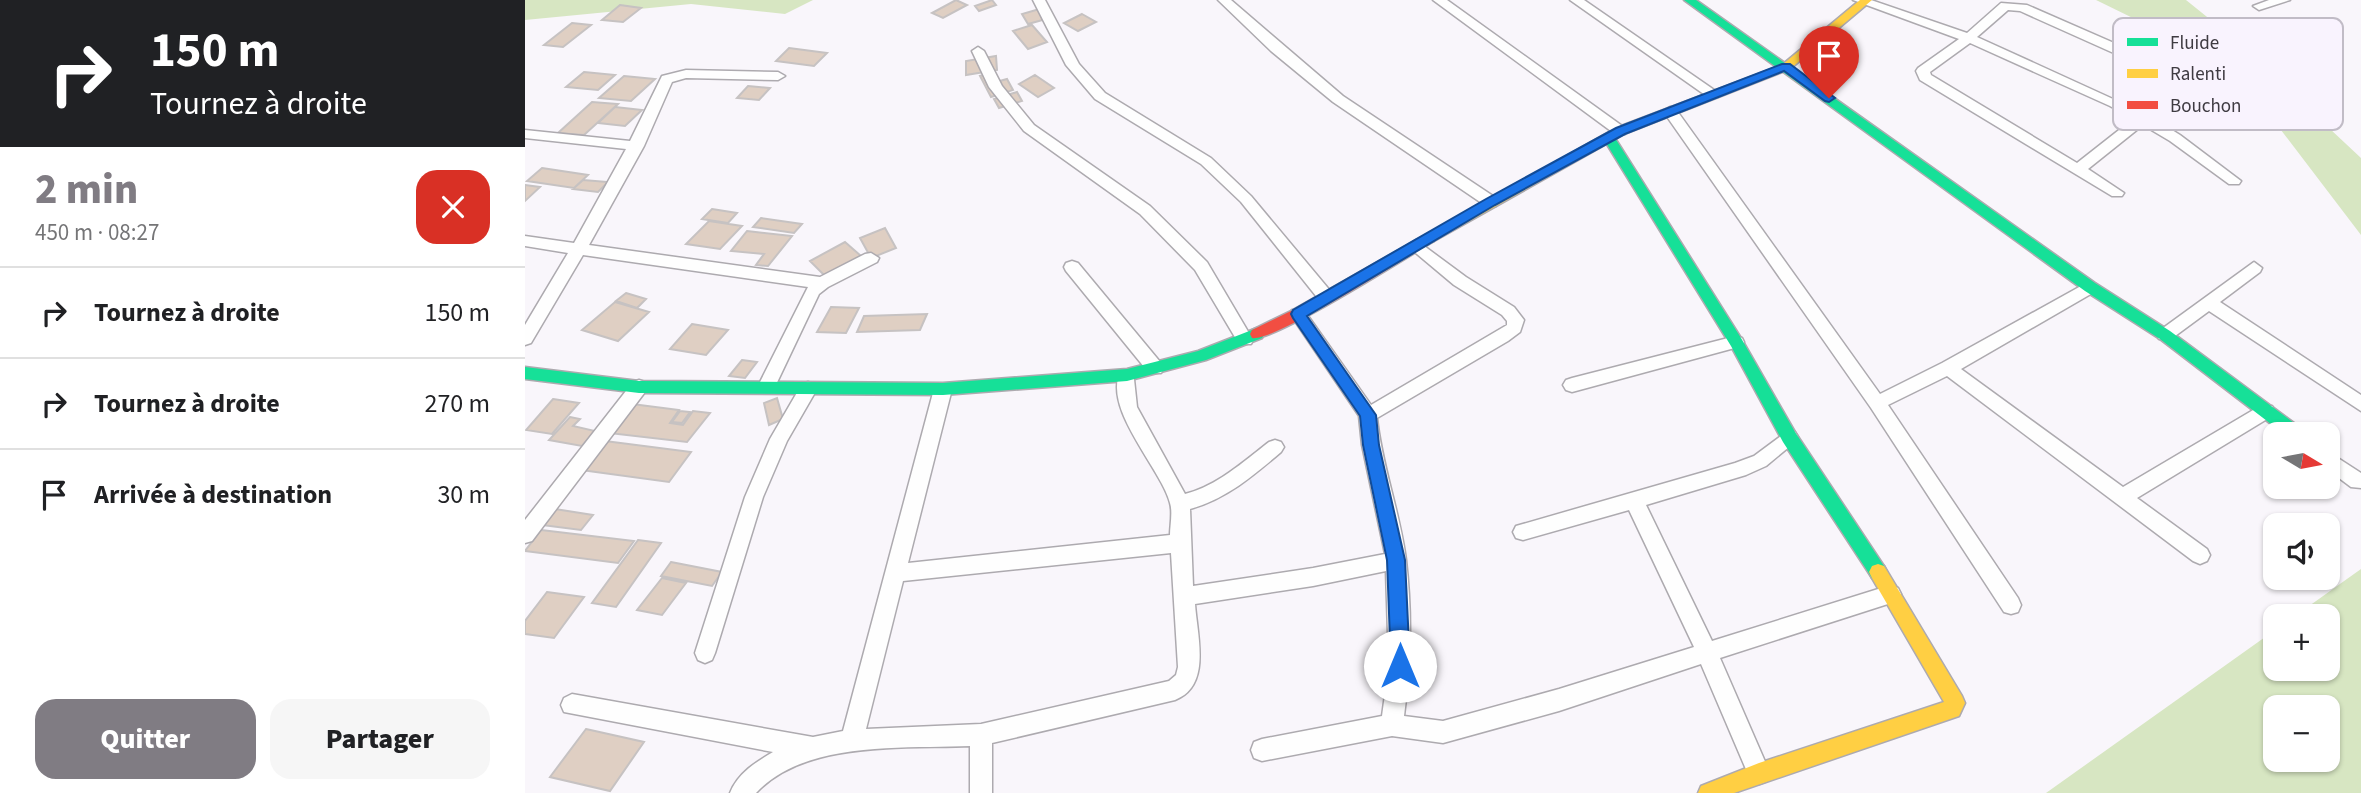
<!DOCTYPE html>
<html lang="fr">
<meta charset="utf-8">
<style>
:root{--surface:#fff;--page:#f6f6f6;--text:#202124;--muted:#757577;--line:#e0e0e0;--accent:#807c83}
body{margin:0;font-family:"Source Sans 3",sans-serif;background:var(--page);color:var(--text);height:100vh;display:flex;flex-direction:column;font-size:26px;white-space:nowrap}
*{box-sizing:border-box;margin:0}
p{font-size:23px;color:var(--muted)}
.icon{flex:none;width:38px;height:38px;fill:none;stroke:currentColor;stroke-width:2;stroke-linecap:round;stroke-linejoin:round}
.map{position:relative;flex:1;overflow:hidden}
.side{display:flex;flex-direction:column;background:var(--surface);width:525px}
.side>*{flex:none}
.top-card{background:#202124;color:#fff;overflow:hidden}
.needle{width:46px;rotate:100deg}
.buttons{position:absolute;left:1738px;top:422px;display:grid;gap:14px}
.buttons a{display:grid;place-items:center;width:77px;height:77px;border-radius:14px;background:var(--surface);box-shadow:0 2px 5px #0004;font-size:35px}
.pin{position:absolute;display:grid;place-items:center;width:60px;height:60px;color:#fff;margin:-72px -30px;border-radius:50% 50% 50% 0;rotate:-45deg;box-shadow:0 0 7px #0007}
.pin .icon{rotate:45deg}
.me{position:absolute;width:77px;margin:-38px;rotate:0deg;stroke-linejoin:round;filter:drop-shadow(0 0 5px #0008)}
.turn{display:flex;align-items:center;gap:24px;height:147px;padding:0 35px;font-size:32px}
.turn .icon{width:91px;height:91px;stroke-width:2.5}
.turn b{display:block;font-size:49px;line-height:60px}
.round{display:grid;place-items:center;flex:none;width:74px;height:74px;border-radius:21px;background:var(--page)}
.headline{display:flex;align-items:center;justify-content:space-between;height:119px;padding:0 35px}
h1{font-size:42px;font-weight:800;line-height:52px;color:var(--accent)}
.primary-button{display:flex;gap:14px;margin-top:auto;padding:14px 35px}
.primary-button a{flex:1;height:80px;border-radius:21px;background:var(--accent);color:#fff;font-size:28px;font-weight:800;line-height:80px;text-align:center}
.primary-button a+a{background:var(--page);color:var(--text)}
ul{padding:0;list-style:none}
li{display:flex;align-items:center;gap:21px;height:91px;padding:0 35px;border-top:2px solid var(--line)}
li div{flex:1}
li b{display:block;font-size:26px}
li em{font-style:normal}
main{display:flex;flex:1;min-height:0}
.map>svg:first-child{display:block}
.green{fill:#d7e6c2;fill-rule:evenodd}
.building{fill:#dfcfc3;stroke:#c6c2c2;stroke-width:2}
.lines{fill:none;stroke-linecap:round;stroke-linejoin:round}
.street-casing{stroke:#adaaaf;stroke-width:3}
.fast-casing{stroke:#adaaaf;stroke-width:3}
.slow-casing{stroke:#adaaaf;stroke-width:3}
.jam-casing{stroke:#adaaaf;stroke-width:3}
.street{fill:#fefefe;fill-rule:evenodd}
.fast{fill:#16e098;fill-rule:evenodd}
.slow{fill:#ffcf43;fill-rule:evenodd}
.jam{fill:#f24e42;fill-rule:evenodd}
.route{fill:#1a73e8;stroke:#114b97;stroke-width:2}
.key{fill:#f9f3fe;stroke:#c1bcc6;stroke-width:2}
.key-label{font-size:19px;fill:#3f3b42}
</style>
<main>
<section class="side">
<div class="top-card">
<div class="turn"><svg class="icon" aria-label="right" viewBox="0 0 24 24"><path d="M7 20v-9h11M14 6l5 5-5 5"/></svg><div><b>150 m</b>Tournez à droite</div></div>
</div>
<div class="headline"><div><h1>2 min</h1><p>450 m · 08:27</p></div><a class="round" style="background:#d93025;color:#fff"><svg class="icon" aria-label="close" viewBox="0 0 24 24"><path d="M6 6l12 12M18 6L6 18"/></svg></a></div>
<ul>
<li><svg class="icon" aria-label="right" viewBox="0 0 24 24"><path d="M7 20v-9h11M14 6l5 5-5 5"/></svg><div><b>Tournez à droite</b></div><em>150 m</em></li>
<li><svg class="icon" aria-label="right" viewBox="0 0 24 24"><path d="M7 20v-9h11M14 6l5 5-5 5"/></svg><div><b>Tournez à droite</b></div><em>270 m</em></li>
<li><svg class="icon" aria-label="arrive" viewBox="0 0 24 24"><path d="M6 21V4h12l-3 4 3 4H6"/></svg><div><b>Arrivée à destination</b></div><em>30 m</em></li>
</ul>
<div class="primary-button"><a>Quitter</a><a>Partager</a></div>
</section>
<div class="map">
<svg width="1836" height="793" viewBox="0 0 1836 793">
<rect width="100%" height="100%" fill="#f9f6fb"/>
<path class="green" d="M0,0H288L260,14L166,4L0,20Z
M1571,0H1661L1707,37L1836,158V235L1708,67Z
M1836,569V793H1521L1750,630V668H1802V616H1770ZM1750,707H1802V760H1750Z"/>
<path class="building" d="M431,0L442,5L418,18L407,13Z
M467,0L471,5L454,11L450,6Z
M95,5L116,8L98,22L77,20Z
M518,8L525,18L503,24L497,14Z
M557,14L571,22L553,31L539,23Z
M47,23L66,25L38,47L19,45Z
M507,25L522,42L503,49L488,31Z
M264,48L302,53L289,66L251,61Z
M471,56L472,70L441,75V61Z
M59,72L90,75L73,90L41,87Z
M466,73L471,82L482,79L488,90L466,97L455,76Z
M510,75L529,88L513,97L494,84Z
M99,76L130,79L106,101L74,98Z
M223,86L245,88L234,100L212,98Z
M492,92L497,101L474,108L469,99Z
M67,102L93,104L59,135L33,133Z
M90,107L117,110L100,126L73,123Z
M17,168L63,175L49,188L2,181Z
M58,180L83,182L73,192L48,189Z
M0,185L15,187L0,201Z
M187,209L212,213L203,223L177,219Z
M236,218L277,224L269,233L228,227Z
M184,221L217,226L195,249L161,244Z
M360,228L371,248L346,258L335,238Z
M222,231L267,236L243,266L231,265L239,254L206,251Z
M320,242L336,256L300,276L285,261Z
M101,293L121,299L112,308L91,301Z
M90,302L124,312L93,341L57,330Z
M306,307L334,308L321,333L292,332Z
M402,314L395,330L332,332L339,316Z
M167,324L203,330L181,355L145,349Z
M217,360L232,362L220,378L204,376Z
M252,398L258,419L244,425L239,403Z
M28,399L54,403L27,434L1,430Z
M107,404L154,410L145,423L158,425L168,411L185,413L162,442L84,433Z
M155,411L165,412L157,423L147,422Z
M45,417L55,419L48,426L70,431L57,446L24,440Z
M80,441L166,452L144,482L56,470Z
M30,509L68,515L56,530L17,525Z
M16,530L109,541L93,563L0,551Z
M113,540L136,543L91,607L67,603Z
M146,562L197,572L187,586L136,576Z
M137,578L161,583L137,615L112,610Z
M22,592L59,597L29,638L0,634V621Z
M61,729L119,742L85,791L25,777Z"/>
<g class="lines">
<defs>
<path id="street" d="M508,0H520L554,64L580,93L686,158L726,196L807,293L809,297L807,301H795L716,202L676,164L570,99L541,65Z
M693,0H706L818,96L971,198L973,202L971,206H961L808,102L746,51Z
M908,0H922L1100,128V134H1090Z
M1045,0H1059L1195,94L1193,97H1183Z
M1328,0H1346L1442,33L1476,3L1502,5L1612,53V59H1602L1495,11L1483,10L1452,37L1623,115L1655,135L1716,181L1714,184H1704L1645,141L1618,125L1563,169L1599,193L1597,196H1587L1395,80L1391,71L1393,68L1434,39ZM1445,43L1585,106L1608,119L1552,163L1406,75L1405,72Z
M1744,0H1765L1734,10L1728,6Z
M453,47L459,51L477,86L509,125L625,206L682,262L728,340L726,344H714L670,270L615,214L499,131L464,87L447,51Z
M161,70L253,72L260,76L253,80L161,78L147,82L119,146L64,245L295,277L340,254L346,253L354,258L352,262L303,287L294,294L247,393H235L232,388L283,287L58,255L6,343L0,345V325L43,253L0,246V236L49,243L101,149L0,138V130L105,141L137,76Z
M1145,107L1150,108L1355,394L1417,363L1565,281L1573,287L1571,291L1436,369L1598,487L1735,406H1747L1750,411L1747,416L1612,498L1682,549L1685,555L1682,561L1675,564L1668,561L1422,376L1363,405L1493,598L1496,605L1493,612L1486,614L1479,612L1346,408L1138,111Z
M891,240L941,277L989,307L999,320L995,332L983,341L852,418C857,467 875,512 881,560C887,612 886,665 879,716L918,721L1034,689L1169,647L1104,510L998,540L991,538L988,532L991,526L998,524L1210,463L1229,456L1264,430L1270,432L1273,437L1270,442L1241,466L1221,475L1121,505L1187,641L1366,585L1373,588L1376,594L1373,600L1366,603L1195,658L1245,773L1242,781L1234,784L1226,781L1176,664L1034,711L918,743L867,736L737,761L729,758L726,750L729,742L737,739L857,716L864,666L861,571L788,586L670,604C672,635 687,686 650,700L467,743V793H445V746C379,749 280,740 231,793H205C213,773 231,762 248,752L39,712L36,705L39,698L47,694L288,737L318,731L409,389L412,384H424L427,389L383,563L645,535C645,526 648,512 645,503C636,468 576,408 596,370H608L612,407L660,494C692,486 718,462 744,442L750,440L756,442L759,447L756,452C728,476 701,499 665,509L668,586L788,568L860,554L837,445L834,416L765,314L767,310H779L846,405L982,325V321L977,315L929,285L886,249L883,245ZM646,553L653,667L651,675L644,681L456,724L341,729L378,581Z
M547,261L553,263L636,363L639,368L636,373H624L541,271L539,267L541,263Z
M1729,262L1737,268L1735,272L1695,302L1836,395V411L1684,311L1646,339H1634L1632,335L1634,331Z
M1211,336L1217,338L1219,342L1217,346L1047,392L1041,390L1038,385L1041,380L1047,378Z
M114,380L120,382L123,387L120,392L7,541L0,543V520L108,382Z
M283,382L289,384L292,389L262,441L238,497L190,653L187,660L180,663L173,660L170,653L220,497L245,439L277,384Z
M1802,451L1836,473V488L1826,487L1802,469Z"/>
<path id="fast" d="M1159,0H1171L1570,283L1645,331L1777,429L1779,434H1759L1635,339L1560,291Z
M1084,134L1090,138L1216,338L1270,432L1359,566L1362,572L1359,578L1353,580L1347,578L1258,442L1206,346L1078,138Z
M732,328L737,330L739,334L737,338L681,360L602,381L418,395L114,393L0,379V367L114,381L418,383L602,369L673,351Z"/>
<path id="slow" d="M1335,0H1347L1265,69L1099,134L909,241L904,243L897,238L1091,128L1257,65Z
M1353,564L1359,566L1437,696L1440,703L1434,716L1209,793H1173L1176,786L1234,763L1419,702L1347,578L1344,572L1347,566Z"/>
<path id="jam" d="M904,233L909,235L911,238L909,241C884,256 745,344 727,338L725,334L727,330L768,310Z"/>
</defs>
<use href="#street" class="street-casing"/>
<use href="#fast" class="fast-casing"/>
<use href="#slow" class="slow-casing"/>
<use href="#jam" class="jam-casing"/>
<use href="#street" class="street"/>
<use href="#fast" class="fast"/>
<use href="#slow" class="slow"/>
<use href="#jam" class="jam"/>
</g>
<path class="route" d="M1257,64H1265L1310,98L1304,102L1300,101L1259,71L1100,134L970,205L782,316L851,415L854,445L880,560L885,666L882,673L875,675L868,673L866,666L862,560L838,445L835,416L768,318L766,314L768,310L961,199L1091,128Z"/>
<rect x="1588" y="18" width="230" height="112" rx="10" class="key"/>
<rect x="1602" y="38" width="31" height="8" fill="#16e098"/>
<rect x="1602" y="69" width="31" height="9" fill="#ffcf43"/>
<rect x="1602" y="101" width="31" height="8" fill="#f24e42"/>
<g class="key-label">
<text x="1645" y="49">Fluide</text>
<text x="1645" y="80">Ralenti</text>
<text x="1645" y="112">Bouchon</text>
</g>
</svg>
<div class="buttons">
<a><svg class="needle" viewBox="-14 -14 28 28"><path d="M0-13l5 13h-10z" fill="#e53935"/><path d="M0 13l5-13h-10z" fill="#757577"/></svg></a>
<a><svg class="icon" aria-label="sound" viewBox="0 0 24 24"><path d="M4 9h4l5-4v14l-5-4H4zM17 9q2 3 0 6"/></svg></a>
<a>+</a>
<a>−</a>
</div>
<div class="pin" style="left:1304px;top:98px;background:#d93025"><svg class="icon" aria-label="arrive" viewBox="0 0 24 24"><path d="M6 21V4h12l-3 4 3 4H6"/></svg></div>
<svg class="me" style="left:875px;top:666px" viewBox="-20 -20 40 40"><circle r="19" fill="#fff"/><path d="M0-13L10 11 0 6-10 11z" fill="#1a73e8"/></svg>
</div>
</main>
